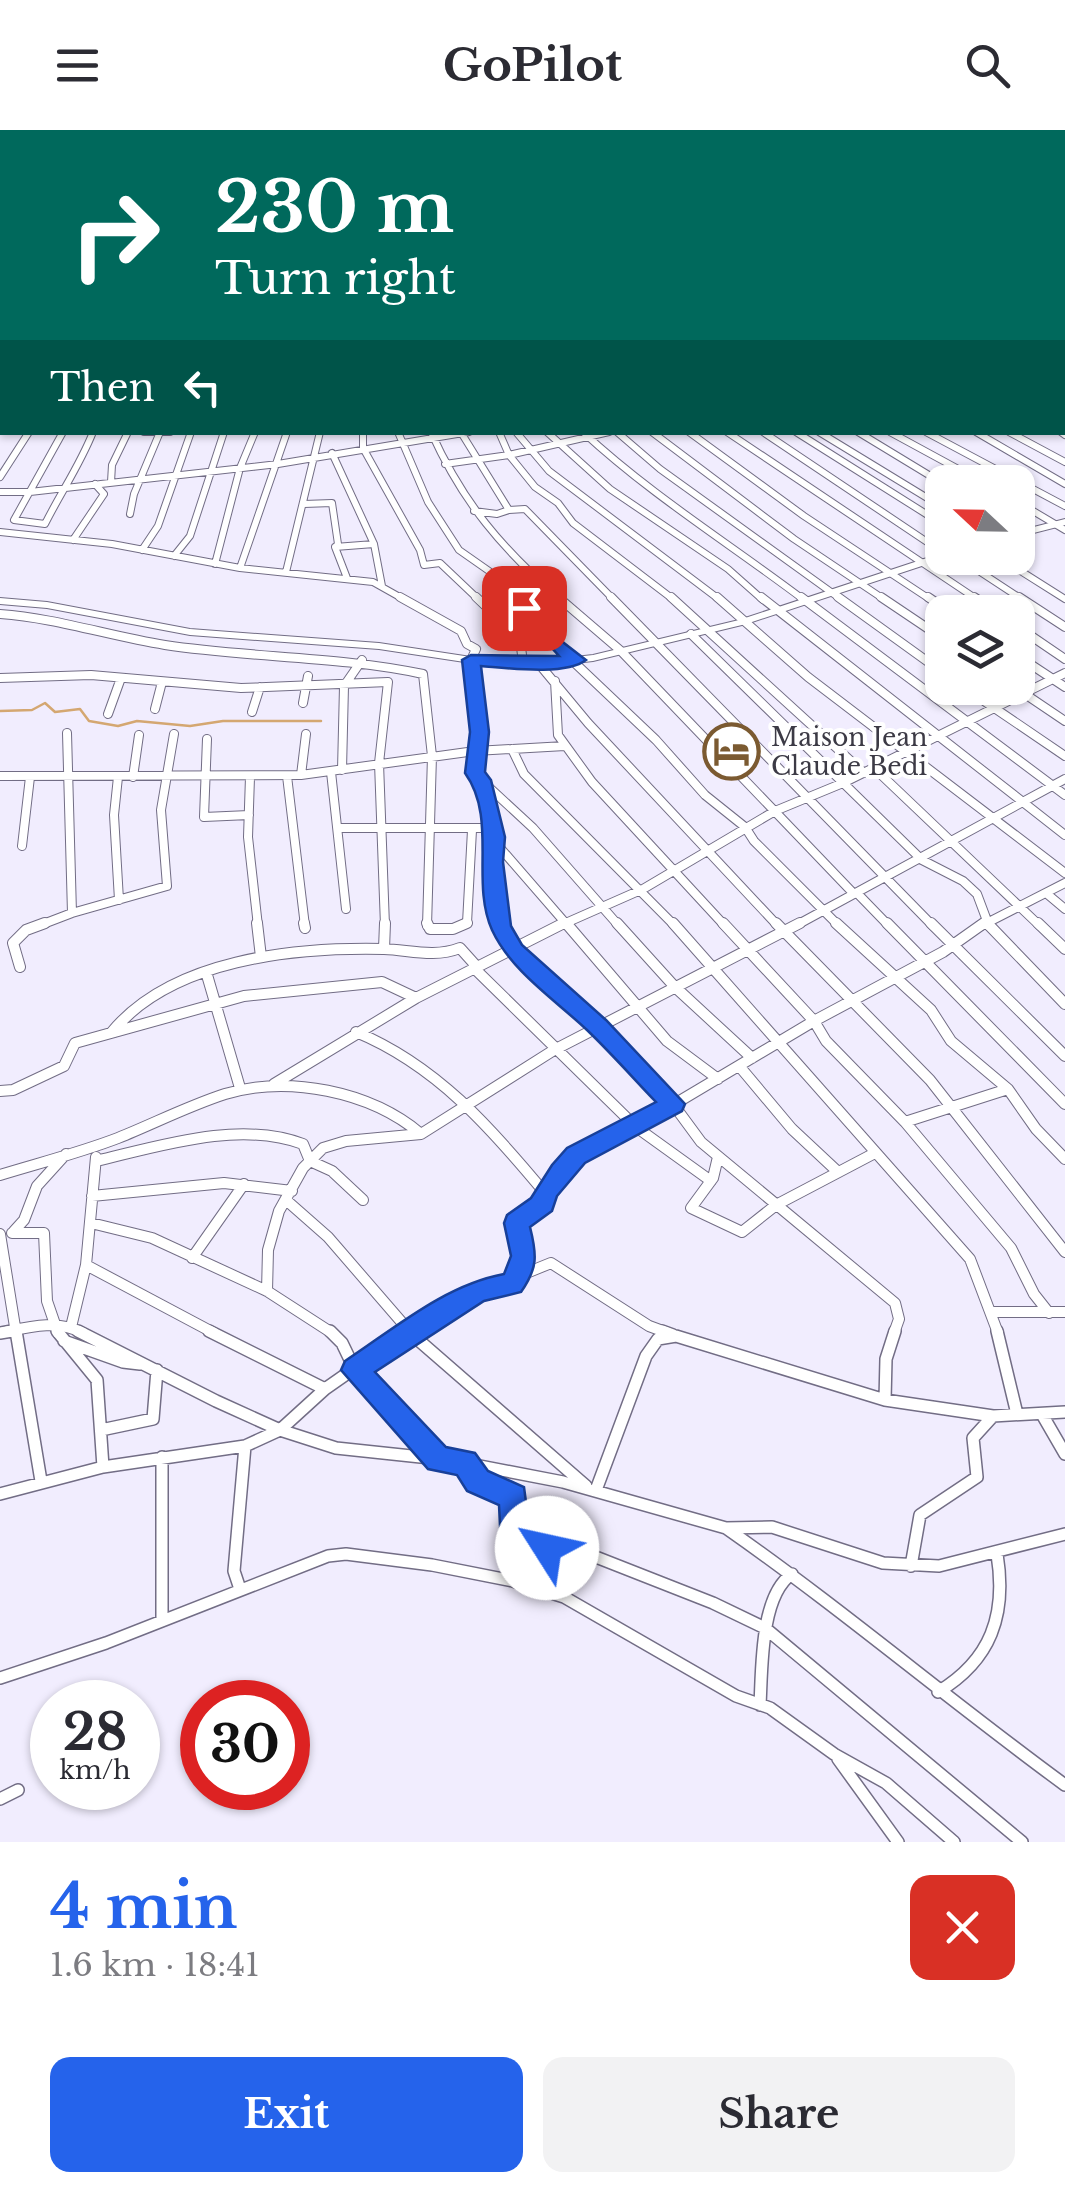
<!DOCTYPE html>
<meta charset="utf-8">
<style>
:root{--surface:#fff;--page:#f2f2f3;--text:#2b2b33;--muted:#7c7c81;--accent:#2563eb}
body{margin:0;font-family:"Libre Baskerville",serif;background:var(--page);color:var(--text);height:100vh;display:flex;flex-direction:column;font-size:38px;white-space:nowrap}
*{box-sizing:border-box;margin:0}
p{font-size:32px;color:var(--muted)}
.icon{flex:none;width:55px;height:55px;fill:none;stroke:currentColor;stroke-width:2;stroke-linecap:round;stroke-linejoin:round}
.map{position:relative;height:1712px;overflow:hidden}
.drawer{display:flex;flex-direction:column;background:var(--surface);flex:1}
.drawer>*{flex:none}
.banner{position:absolute;left:0px;top:0px;width:1065px;height:305px;box-shadow:0 2px 8px #0004;background:#00695c;color:#fff;overflow:hidden}
.needle{width:65px;rotate:292deg}
.buttons{position:absolute;left:925px;top:335px;display:grid;gap:20px}
.buttons a{display:grid;place-items:center;width:110px;height:110px;border-radius:20px;background:var(--surface);box-shadow:0 2px 8px #0004;font-size:50px}
.speed{position:absolute;left:30px;top:1550px;display:flex;gap:20px;font-size:50px;font-weight:700;text-align:center}
.speed>*{display:grid;place-content:center;width:130px;height:130px;border-radius:50%;background:var(--surface);box-shadow:0 2px 8px #0004;line-height:1}
.speed small{font-size:25px;font-weight:400}
.speed .limit{border:15px solid #d22;background:#fff;color:#111}
.pin{position:absolute;display:grid;place-items:center;width:85px;height:85px;color:#fff;margin:-42px;border-radius:20px;box-shadow:0 5px 15px #0006}
.me{position:absolute;width:110px;margin:-55px;rotate:305deg;stroke-linejoin:round;filter:drop-shadow(0 0 8px #0008)}
.turn{display:flex;align-items:center;gap:35px;height:210px;padding:0 50px;font-size:45px}
.turn .icon{width:130px;height:130px;stroke-width:2.5}
.turn b{display:block;font-size:70px;line-height:85px}
.then{display:flex;align-items:center;height:95px;padding:0 50px;background:#0003;gap:20px;font-size:38px}
.round{display:grid;place-items:center;flex:none;width:105px;height:105px;border-radius:20px;background:var(--page)}
.head{display:flex;align-items:center;justify-content:space-between;height:170px;padding:0 50px}
h1{font-size:60px;font-weight:800;line-height:75px;color:var(--accent)}
.primary-button{display:flex;gap:20px;margin-top:auto;padding:20px 50px}
.primary-button a{flex:1;height:115px;border-radius:20px;background:var(--accent);color:#fff;font-size:40px;font-weight:800;line-height:115px;text-align:center}
.primary-button a+a{background:var(--page);color:var(--text)}
header{display:flex;justify-content:space-between;align-items:center;height:130px;padding:0 50px;background:var(--surface);font-size:45px;font-weight:800}
.map>svg:first-child{display:block}
.lines{fill:none;stroke-linecap:round;stroke-linejoin:round}
.stream{stroke:#d4a771;stroke-width:2.5}
.minor-far4-casing{stroke:#726d85;stroke-width:6}
.minor-far3-casing{stroke:#726d85;stroke-width:8}
.minor-far2-casing{stroke:#726d85;stroke-width:10}
.minor-far1-casing{stroke:#726d85;stroke-width:12}
.minor-casing{stroke:#726d85;stroke-width:14}
.primary-casing{stroke:#726d85;stroke-width:2}
.minor-far4{stroke:#fff;stroke-width:5}
.minor-far3{stroke:#fff;stroke-width:6}
.minor-far2{stroke:#fff;stroke-width:8}
.minor-far1{stroke:#fff;stroke-width:10}
.minor{stroke:#fff;stroke-width:11}
.primary{fill:#fff;fill-rule:evenodd}
.route{fill:#2563eb;stroke:#184099;stroke-width:2.5}
.labels{text-anchor:middle;stroke-width:8;stroke-linejoin:round;paint-order:stroke}
.poi-label{font-size:25px;fill:#3c3a45;stroke:#fff;text-anchor:start}
</style>
<header><svg class="icon" aria-label="menu" viewBox="0 0 24 24"><path d="M4 6h16M4 12h16M4 18h16"/></svg>GoPilot<svg class="icon" aria-label="search" viewBox="0 0 24 24"><circle cx="10" cy="10" r="6"/><path d="M15 15l6 6"/></svg></header>
<div class="map">
<svg width="1065" height="1712" viewBox="0 0 1065 1712">
<rect width="100%" height="100%" fill="#f1edfe"/>
<g class="lines">
<path class="stream" d="M0,581L32,580L45,573L55,582L80,579L89,591L118,596L137,591L190,596L223,591H321"/>
<defs>
<path id="minor-far4" d="M419,0L423,2
M768,0L776,2
M804,0L812,2
M839,0L848,2
M876,0L885,2
M914,0L924,2
M952,0L961,2
M989,0L998,2
M1026,0L1036,2
M1060,0L1065,1"/>
<path id="minor-far3" d="M0,257L2,250
M0,297L2,293
M63,302L14,390L45,394C61,362 80,335 93,302
M144,302H170
M363,302V318L420,420L424,435L440,433L479,470
M398,302L428,372L459,420L489,441L515,470
M431,302C463,373 502,419 561,470
M499,302L509,325L535,357L558,373L573,393L674,470
M516,302L549,341L720,470
M547,302L610,359L728,439L763,470
M583,302C651,365 730,414 804,470
M617,302L660,339L842,470
M652,302L794,409L885,470
M689,302L804,386L931,470
M727,302L978,470
M763,302L942,422
M796,302L942,394
M819,302L942,377
M858,302L942,353
M890,302L982,352
M926,302L1065,376
M976,302L1065,354
M1009,302L1065,332
M1061,302L1065,305
M462,304L509,380L525,379L614,470
M332,323L374,414L382,456
M445,334L509,325L609,302
M0,347L29,302
M111,352L112,335L128,302
M0,362H30L278,334L469,302
M1018,372L1065,400
M304,374L332,373L338,414L335,417L347,448
M474,381L497,384L509,380
M130,384L134,364L160,302
M0,402L112,414L240,438L373,452L405,470
M73,410L104,364L95,354
M335,417L374,414
M142,420L158,396L191,302
M174,426L190,406L224,302
M959,428L1023,470
M1000,428L1065,469
M215,434L240,338L255,302
M240,438L287,302
M286,442L320,302"/>
<path id="minor-far2" d="M400,467L461,501L467,514L476,519L471,530L479,602L475,643L481,650L495,707L492,732L502,796
M476,467L520,509L523,533
M513,467L558,517L656,610L705,665L745,697L754,711L839,796
M558,467L621,521L854,764
M611,467L933,796
M671,467L864,643
M717,467L808,547L1065,743
M761,467L1065,705
M801,467L1065,665
M838,467L942,542
M881,467L942,508
M928,467L950,482
M974,467L996,482
M1019,467L1065,497
M0,484C56,488 109,506 165,515C251,528 338,526 423,544L432,626L427,796
M1018,497L1065,529
M691,504L922,730L963,751L977,764L989,796
M1018,526L1065,557
M539,534L588,593L778,796
M0,548L91,545L241,558L388,552L379,633L385,796
M555,551L558,605L592,652L725,796
M965,558L1065,626
M1016,558L1065,591
M303,573L308,546
M155,579L162,552
M252,582L260,557
M108,584L121,548
M207,609L204,687L249,685
M512,619L524,644L675,796
M874,638L1040,796
M342,640L344,556L362,530
M331,642L346,779
M301,645L306,604
M0,646L301,645L475,621L565,616
M287,646L305,796
M118,647L114,685L119,770
M133,647L139,605
M250,647L248,707L258,796
M481,650L533,698L619,796
M338,698H492
M495,712L568,796
M22,716L30,647
M857,763L889,796
M1046,763L1065,779
M72,783L167,756L161,680L174,604
M38,796L72,783L67,603
M461,796L467,793L472,700
M559,796L643,759L775,681L843,653L1065,543
M795,796L1065,649
M981,796L1065,753"/>
<path id="minor-far1" d="M257,793L261,827
M304,793L305,798
M427,793L430,799H453L467,793
M501,793L506,811L598,896L673,974L701,1012L895,1173L899,1189L894,1203
M566,793L667,911L718,949
M617,793L674,856L752,928
M673,793L970,1129L998,1203
M723,793L814,891L826,911L905,992L1011,1118L1034,1164L1049,1183
M776,793L930,950L1065,1122
M836,793L931,880L951,911L1008,959L1036,999L1065,1029
M887,793L1065,974
M931,793L1065,926
M987,793L1065,874
M1038,793L1065,819
M384,819L385,793
M20,837L13,813L26,800L45,793
M475,839L636,997L711,1051
M207,845L240,958
M356,902C436,935 491,998 545,1063
M111,903C171,829 294,817 384,819C410,820 434,828 460,818L478,838
M740,937L792,999L838,1042
M274,954L416,868L564,793
M0,961L13,960L64,936L75,913L244,866L382,852L416,868
M905,992L1008,959
M718,1027L713,1048L691,1078L742,1102L776,1075L873,1024
M96,1031C160,1016 239,990 303,1014L310,1031L332,1041L363,1070
M0,1045C39,1033 79,1023 118,1008C153,994 188,976 225,964C288,945 370,961 421,1004
M92,1066L224,1053L292,1061
M286,1070L328,1107L411,1203
M91,1093L152,1108L267,1161L332,1203
M14,1101L24,1090L37,1056L66,1024
M12,1103H44L47,1171L58,1203
M0,1104L16,1203
M192,1128L244,1054
M86,1135L214,1203
M519,1146L551,1133L649,1196L668,1203
M267,1161L268,1120L279,1081L303,1038L323,1018L346,1011L421,1004L554,920L800,793
M992,1182H1065
M71,1197L86,1135L96,1027
M0,1203C29,1197 56,1189 83,1203
M405,1203L478,1160L512,1153L519,1146L524,1125L516,1093L543,1074L545,1063L576,1025L636,997L814,891L943,822L984,793"/>
<path id="minor" d="M16,1201L41,1351
M57,1201L97,1250L103,1337
M78,1201L216,1271L280,1300L336,1318L449,1330L563,1352L726,1398L772,1397L883,1433L939,1436L1065,1404
M209,1201L325,1259
M330,1201L342,1213L355,1240L439,1329
M408,1201L586,1356
M662,1201L673,1205
M997,1201L1017,1284
M0,1203L12,1201
M64,1211L123,1232L140,1234
M885,1270L886,1229L895,1201
M1043,1286L1065,1324
M101,1300L153,1289L157,1240
M162,1327V1490
M465,1333C475,1350 488,1350 504,1359C528,1374 517,1413 510,1434L519,1449
M596,1360L646,1226L658,1209L676,1206L885,1270L993,1286L1065,1282
M0,1364L103,1337L245,1316L280,1300L325,1259L408,1201
M726,1398C842,1479 950,1571 1065,1655
M516,1416L578,1420L713,1473L765,1498L1022,1712
M911,1436L920,1385L977,1347L973,1308L993,1286
M240,1459L234,1441L245,1316
M0,1548L106,1513L328,1426L346,1424L432,1435L513,1451L564,1467L736,1566L770,1578L834,1624L886,1653L954,1712
M938,1562C991,1530 1007,1485 997,1424
M760,1575C762,1540 760,1465 792,1444
M838,1629L898,1712
M0,1669L18,1660"/>
<path id="primary" d="M1065,389V395L1018,407V401Z
M942,423V428H946L746,494L593,531L539,537L471,533L379,519L190,505L47,478L0,474V468L47,472L190,499L379,513L471,527L539,531L593,525L739,490Z"/>
</defs>
<use href="#minor-far4" class="minor-far4-casing"/>
<use href="#minor-far3" class="minor-far3-casing"/>
<use href="#minor-far2" class="minor-far2-casing"/>
<use href="#minor-far1" class="minor-far1-casing"/>
<use href="#minor" class="minor-casing"/>
<use href="#primary" class="primary-casing"/>
<use href="#minor-far4" class="minor-far4"/>
<use href="#minor-far3" class="minor-far3"/>
<use href="#minor-far2" class="minor-far2"/>
<use href="#minor-far1" class="minor-far1"/>
<use href="#minor" class="minor"/>
<use href="#primary" class="primary"/>
</g>
<path class="route" d="M524,473L531,474L564,513L586,530C565,546 507,538 481,536L489,602L485,642L491,650L505,707L503,732L511,796L522,815L606,890L685,974L682,981L585,1033L557,1066L552,1081L530,1097C537,1125 538,1138 521,1162L484,1171L375,1242L446,1317L475,1323L488,1341L524,1357L530,1402L558,1408L562,1418L558,1429L547,1433L505,1426L501,1416L499,1375L467,1361L457,1345L428,1339L341,1240L345,1231C395,1198 445,1155 504,1144L511,1126L504,1093L507,1085L531,1068L552,1035L567,1018L656,972C633,948 611,923 587,900C554,869 511,841 492,800C470,751 498,689 465,643L470,602L462,530L471,525L559,526L516,478Z"/>
<defs>
<symbol id="hotel-ring" viewBox="-11 -11 22 22"><circle r="9.5" fill="#fff" stroke="#7b5a31" stroke-width="1.5"/><path d="M-6-4.5h1.5V1H6V5H4.5V3h-9V5H-6ZM-4 0a1.8 1.8 0 1 1 3.6 0ZM.5 0V-2.5h3Q6-2.5 6 0Z" fill="#7b5a31"/></symbol>
</defs>
<g fill-rule="evenodd">
<use href="#hotel-ring" x="700" y="590" width="63" height="63"/>
</g>
<g class="labels">
<g class="poi-label">
<text x="771" y="616">Maison Jean<tspan x="771" dy="29">Claude Bedi</tspan></text>
</g>
</g>
</svg>
<div class="buttons">
<a><svg class="needle" viewBox="-14 -14 28 28"><path d="M0-13l5 13h-10z" fill="#e53935"/><path d="M0 13l5-13h-10z" fill="#7c7c81"/></svg></a>
<a><svg class="icon" aria-label="layers" viewBox="0 0 24 24"><path d="M12 4l9 5-9 5-9-5zM3 14l9 5 9-5"/></svg></a>
</div>
<div class="speed"><div>28<small>km/h</small></div><div class="limit">30</div></div>
<div class="pin" style="left:524px;top:478px;background:#d93025"><svg class="icon" aria-label="arrive" viewBox="0 0 24 24"><path d="M6 21V4h12l-3 4 3 4H6"/></svg></div>
<svg class="me" style="left:547px;top:1418px" viewBox="-20 -20 40 40"><circle r="19" fill="#fff"/><path d="M0-13L10 11 0 6-10 11z" fill="#2563eb"/></svg>
<div class="banner">
<div class="turn"><svg class="icon" aria-label="right" viewBox="0 0 24 24"><path d="M7 20v-9h11M14 6l5 5-5 5"/></svg><div><b>230 m</b>Turn right</div></div>
<div class="then">Then<svg class="icon" aria-label="left" viewBox="0 0 24 24"><path d="M17 20v-9H6M10 6l-5 5 5 5"/></svg></div>
</div>
</div>
<section class="drawer">
<div class="head"><div><h1>4 min</h1><p>1.6 km · 18:41</p></div><a class="round" style="background:#d93025;color:#fff"><svg class="icon" aria-label="close" viewBox="0 0 24 24"><path d="M6 6l12 12M18 6L6 18"/></svg></a></div>
<div class="primary-button"><a>Exit</a><a>Share</a></div>
</section>
